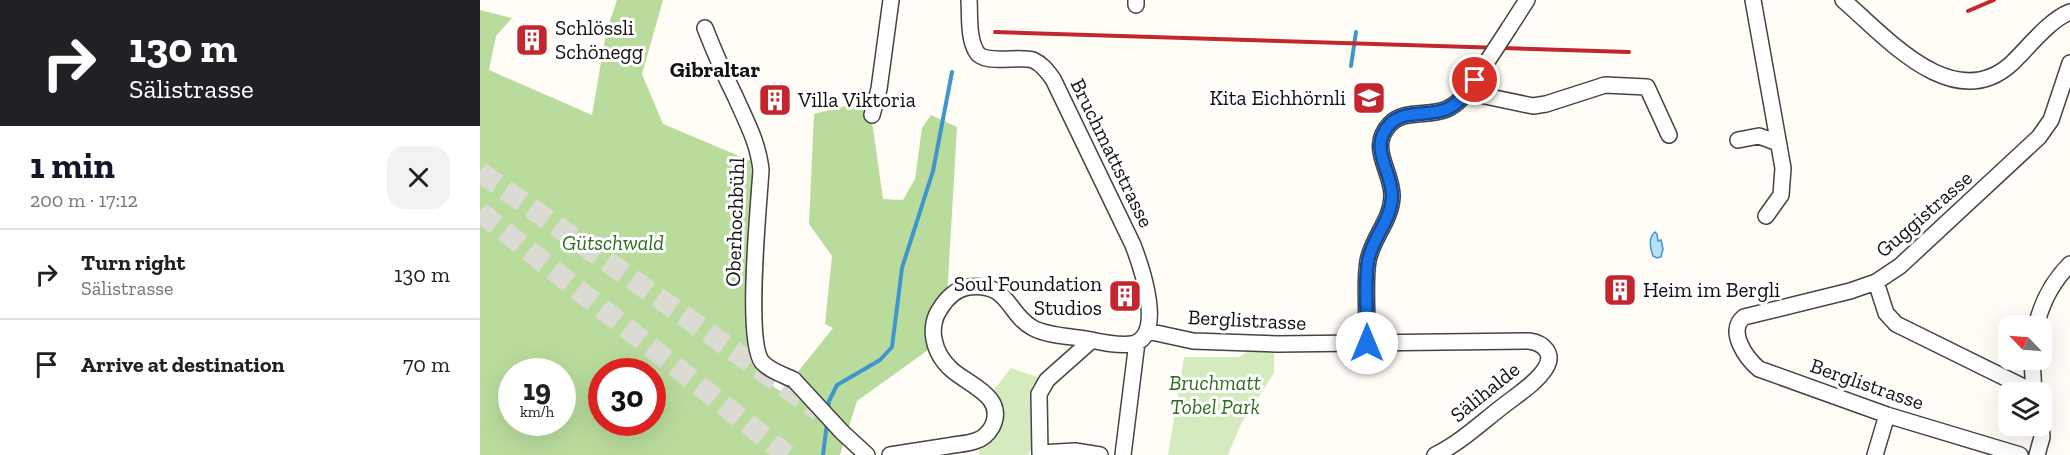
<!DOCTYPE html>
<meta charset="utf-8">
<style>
:root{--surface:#fff;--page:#f2f2f2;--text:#202124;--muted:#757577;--line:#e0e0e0;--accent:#111827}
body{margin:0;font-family:"Zilla Slab",serif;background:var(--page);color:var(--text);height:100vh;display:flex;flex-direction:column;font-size:22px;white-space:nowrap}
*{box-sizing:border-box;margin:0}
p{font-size:20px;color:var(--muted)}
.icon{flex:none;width:33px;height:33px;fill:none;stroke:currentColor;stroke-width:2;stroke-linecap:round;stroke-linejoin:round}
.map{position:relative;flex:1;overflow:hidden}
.details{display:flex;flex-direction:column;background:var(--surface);width:480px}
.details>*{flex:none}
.guide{background:#202124;color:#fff;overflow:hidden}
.needle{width:39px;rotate:295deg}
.controls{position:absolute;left:1518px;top:316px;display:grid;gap:12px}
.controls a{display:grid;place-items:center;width:54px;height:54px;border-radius:12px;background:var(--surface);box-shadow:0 6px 24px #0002;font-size:30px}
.speed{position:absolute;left:18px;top:358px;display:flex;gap:12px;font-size:30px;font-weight:700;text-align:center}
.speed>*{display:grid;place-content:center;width:78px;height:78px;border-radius:50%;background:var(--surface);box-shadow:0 6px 24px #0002;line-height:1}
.speed small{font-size:15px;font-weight:400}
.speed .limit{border:9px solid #d22;background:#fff;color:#111}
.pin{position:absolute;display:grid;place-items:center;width:51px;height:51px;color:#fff;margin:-26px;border:3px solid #fff;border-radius:50%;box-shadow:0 2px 6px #0007}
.me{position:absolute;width:66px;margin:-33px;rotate:0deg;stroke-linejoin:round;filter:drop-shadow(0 0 4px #0008)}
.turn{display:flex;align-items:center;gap:21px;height:126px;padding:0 30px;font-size:27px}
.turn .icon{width:78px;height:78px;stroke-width:2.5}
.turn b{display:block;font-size:42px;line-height:51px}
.round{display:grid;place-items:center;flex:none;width:63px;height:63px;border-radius:18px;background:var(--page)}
.summary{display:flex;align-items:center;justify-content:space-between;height:102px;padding:0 30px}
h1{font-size:36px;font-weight:700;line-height:45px;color:var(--accent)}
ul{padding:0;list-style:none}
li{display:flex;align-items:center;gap:18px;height:90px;padding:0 30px;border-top:2px solid var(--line)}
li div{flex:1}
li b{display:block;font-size:22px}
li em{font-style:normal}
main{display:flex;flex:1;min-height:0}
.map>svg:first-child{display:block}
.green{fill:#d5ebbd}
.forest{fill:#b9dc9c;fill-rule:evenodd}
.water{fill:#b9e0f7;stroke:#3f96cf;stroke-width:1.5}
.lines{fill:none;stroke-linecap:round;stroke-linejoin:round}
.stream{stroke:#3f96cf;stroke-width:4}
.highway-tunnel{stroke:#dbdad3;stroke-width:21;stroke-dasharray:21 10;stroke-linecap:butt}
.minor-casing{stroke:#444;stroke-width:18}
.minor{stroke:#fff;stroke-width:15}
.rail{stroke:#c4262e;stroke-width:4}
.minor-bridge-casing{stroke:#444;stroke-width:18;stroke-linecap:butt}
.minor-bridge{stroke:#fff;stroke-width:15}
.route-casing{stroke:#114b97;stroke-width:15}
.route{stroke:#1a73e8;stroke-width:10}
.labels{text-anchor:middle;stroke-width:6;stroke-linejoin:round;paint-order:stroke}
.poi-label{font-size:21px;fill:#111;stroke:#fff;text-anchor:start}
.street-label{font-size:21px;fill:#111;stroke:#fff}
.park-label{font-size:21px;font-style:italic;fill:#2f6b1f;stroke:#fff}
.neighbourhood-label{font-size:22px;font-weight:bold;fill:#111;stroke:#fff}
</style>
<main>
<section class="details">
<div class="guide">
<div class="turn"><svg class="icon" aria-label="right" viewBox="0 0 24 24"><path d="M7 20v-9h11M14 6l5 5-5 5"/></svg><div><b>130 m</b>Sälistrasse</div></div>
</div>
<div class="summary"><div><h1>1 min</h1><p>200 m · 17:12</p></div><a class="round"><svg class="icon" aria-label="close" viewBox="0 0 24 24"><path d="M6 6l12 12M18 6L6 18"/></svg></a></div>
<ul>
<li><svg class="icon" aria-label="right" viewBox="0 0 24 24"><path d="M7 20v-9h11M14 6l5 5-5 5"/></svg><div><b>Turn right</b><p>Sälistrasse</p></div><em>130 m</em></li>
<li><svg class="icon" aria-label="arrive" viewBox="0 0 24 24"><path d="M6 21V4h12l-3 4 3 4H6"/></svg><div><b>Arrive at destination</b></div><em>70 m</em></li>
</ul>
</section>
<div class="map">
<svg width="1590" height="455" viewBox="0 0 1590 455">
<rect width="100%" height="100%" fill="#fffdf5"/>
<path class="green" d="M768,351H794V373L760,426L748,455H688L704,357H759Z
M531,368L560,378L559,383L552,386L553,446L548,455H499V446C520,437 521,429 525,408L513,391Z"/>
<path class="forest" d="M137,0H183L162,74L183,124L271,161L277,244L270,262L266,314L269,357L276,369L295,388L306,394L314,385L317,373L353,328L345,324L352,256L329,224L334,114L389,100L403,199L423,200L435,179L442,128L451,115L477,127L467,298L455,345L377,401L360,455H0V10L32,18L16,36L9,70L112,115L126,33ZM32,372H82V423H32ZM122,372H172V423H122Z"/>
<path class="water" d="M1175,232L1177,234L1178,241L1181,240L1183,249L1181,257L1177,258L1173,256C1170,248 1168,238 1175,232Z"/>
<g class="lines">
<path class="stream" d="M871,66L876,32
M348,410L349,401L357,385L400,360L412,347L422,268L453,171L472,72
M343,455L347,423"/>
<path class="highway-tunnel" d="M0,172L339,411
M0,212L307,455"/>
<defs>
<path id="minor" d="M656,0V5
M1273,0L1303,168L1301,195L1286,216
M1363,0C1405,36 1473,116 1531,64C1548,48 1569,20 1590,12
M225,28C234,51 244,74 255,96C266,121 278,142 281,170C279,204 265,340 282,362C290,371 304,375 314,380
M1029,28L1047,0
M990,89L1005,96L1053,106L1066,104L1125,85L1167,87L1189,135
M392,115L399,89L411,0
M1258,140L1279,136L1298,143
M1396,282L1406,313L1416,324L1554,392
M1556,327C1561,304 1573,281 1590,264
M667,331L713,341L798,344L1049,341C1064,343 1075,354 1065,369C1055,384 1037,395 1023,406C1001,423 980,443 955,455
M612,340L567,380L559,394L560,453L595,451L620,455
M887,343C888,318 884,284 888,261C892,238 911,221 912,197C913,171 887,148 910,124C924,109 949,117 967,109C980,103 988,92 995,80
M1552,360L1554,393
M362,432L387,455
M410,455C429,452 449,449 468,446C477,444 487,444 495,441C503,439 508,434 512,427C527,397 489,385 472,370C463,362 456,351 454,339C452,329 454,317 460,309C466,299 476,289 488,287C530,282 526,313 553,328C568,336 590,336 606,339C620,342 638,346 652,344C686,337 661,266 653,245L573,79C567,71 562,64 553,60C539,55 503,66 496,51C488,37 490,15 489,0
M643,455L657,342
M1395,455L1407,415
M1540,455L1407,415L1279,369C1267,359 1246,331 1264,317L1370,291L1396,282L1420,266L1559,137L1571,120L1590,63
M1557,455L1562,437L1561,426"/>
</defs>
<use href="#minor" class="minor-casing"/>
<use href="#minor" class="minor"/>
<path class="rail" d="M1488,11L1514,0
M515,32L1149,52"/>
<defs>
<path id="minor-bridge" d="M995,80L1029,28
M314,380L362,432"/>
</defs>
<use href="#minor-bridge" class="minor-bridge-casing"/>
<use href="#minor-bridge" class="minor-bridge"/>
</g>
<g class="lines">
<defs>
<path id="route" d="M887,343C888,318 884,284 888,261C892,238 911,221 912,197C913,171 887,148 910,124C924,109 949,117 967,109C980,103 988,92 995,80"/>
</defs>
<use href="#route" class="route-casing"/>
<use href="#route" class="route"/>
</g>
<defs>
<symbol id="building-square" viewBox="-11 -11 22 22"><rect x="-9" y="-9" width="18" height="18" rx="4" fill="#c4262e" stroke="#fff"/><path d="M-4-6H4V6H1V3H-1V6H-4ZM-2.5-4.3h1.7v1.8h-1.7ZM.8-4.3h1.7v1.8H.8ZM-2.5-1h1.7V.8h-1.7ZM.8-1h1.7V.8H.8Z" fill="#fff"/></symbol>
<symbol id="school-square" viewBox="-11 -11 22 22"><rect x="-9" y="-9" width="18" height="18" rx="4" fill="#c4262e" stroke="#fff"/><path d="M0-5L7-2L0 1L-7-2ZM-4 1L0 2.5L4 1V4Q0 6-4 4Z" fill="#fff"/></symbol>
</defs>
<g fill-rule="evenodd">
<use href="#building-square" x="33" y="21" width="38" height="38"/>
<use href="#school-square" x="870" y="79" width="38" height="38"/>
<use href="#building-square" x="276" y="81" width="38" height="38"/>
<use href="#building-square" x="1121" y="271" width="38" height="38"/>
<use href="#building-square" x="626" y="277" width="38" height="38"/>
</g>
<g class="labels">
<g class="poi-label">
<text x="75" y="35">Schlössli<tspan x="75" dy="24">Schönegg</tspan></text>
<text x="866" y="105" text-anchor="end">Kita Eichhörnli</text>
<text x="318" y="107">Villa Viktoria</text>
<text x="622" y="291" text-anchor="end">Soul Foundation<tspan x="622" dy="24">Studios</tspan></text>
<text x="1163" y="297">Heim im Bergli</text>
</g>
<g class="street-label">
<text transform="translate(632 153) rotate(64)" y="7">Bruchmattstrasse</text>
<text transform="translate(1444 214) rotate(-41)" y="7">Guggistrasse</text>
<text transform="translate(255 222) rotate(-88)" y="7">Oberhochbühl</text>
<text transform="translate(767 320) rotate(3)" y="7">Berglistrasse</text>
<text transform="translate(1387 384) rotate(19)" y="7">Berglistrasse</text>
<text transform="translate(1005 392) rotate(-39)" y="7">Sälihalde</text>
</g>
<g class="park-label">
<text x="133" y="250">Gütschwald</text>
<text x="735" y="390">Bruchmatt<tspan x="735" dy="24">Tobel Park</tspan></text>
</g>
<g class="neighbourhood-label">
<text x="235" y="77">Gibraltar</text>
</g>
</g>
</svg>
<div class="controls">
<a><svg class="needle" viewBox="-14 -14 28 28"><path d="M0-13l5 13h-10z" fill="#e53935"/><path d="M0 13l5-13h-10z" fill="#757577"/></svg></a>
<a><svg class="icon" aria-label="layers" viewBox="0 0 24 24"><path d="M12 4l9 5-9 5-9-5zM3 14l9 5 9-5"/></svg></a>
</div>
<div class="speed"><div>19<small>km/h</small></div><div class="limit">30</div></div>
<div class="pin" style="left:995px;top:80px;background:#d93025"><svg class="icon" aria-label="arrive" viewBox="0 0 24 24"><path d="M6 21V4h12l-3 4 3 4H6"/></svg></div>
<svg class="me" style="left:887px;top:343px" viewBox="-20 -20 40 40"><circle r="19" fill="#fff"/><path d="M0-13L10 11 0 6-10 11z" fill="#1a73e8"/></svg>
</div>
</main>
